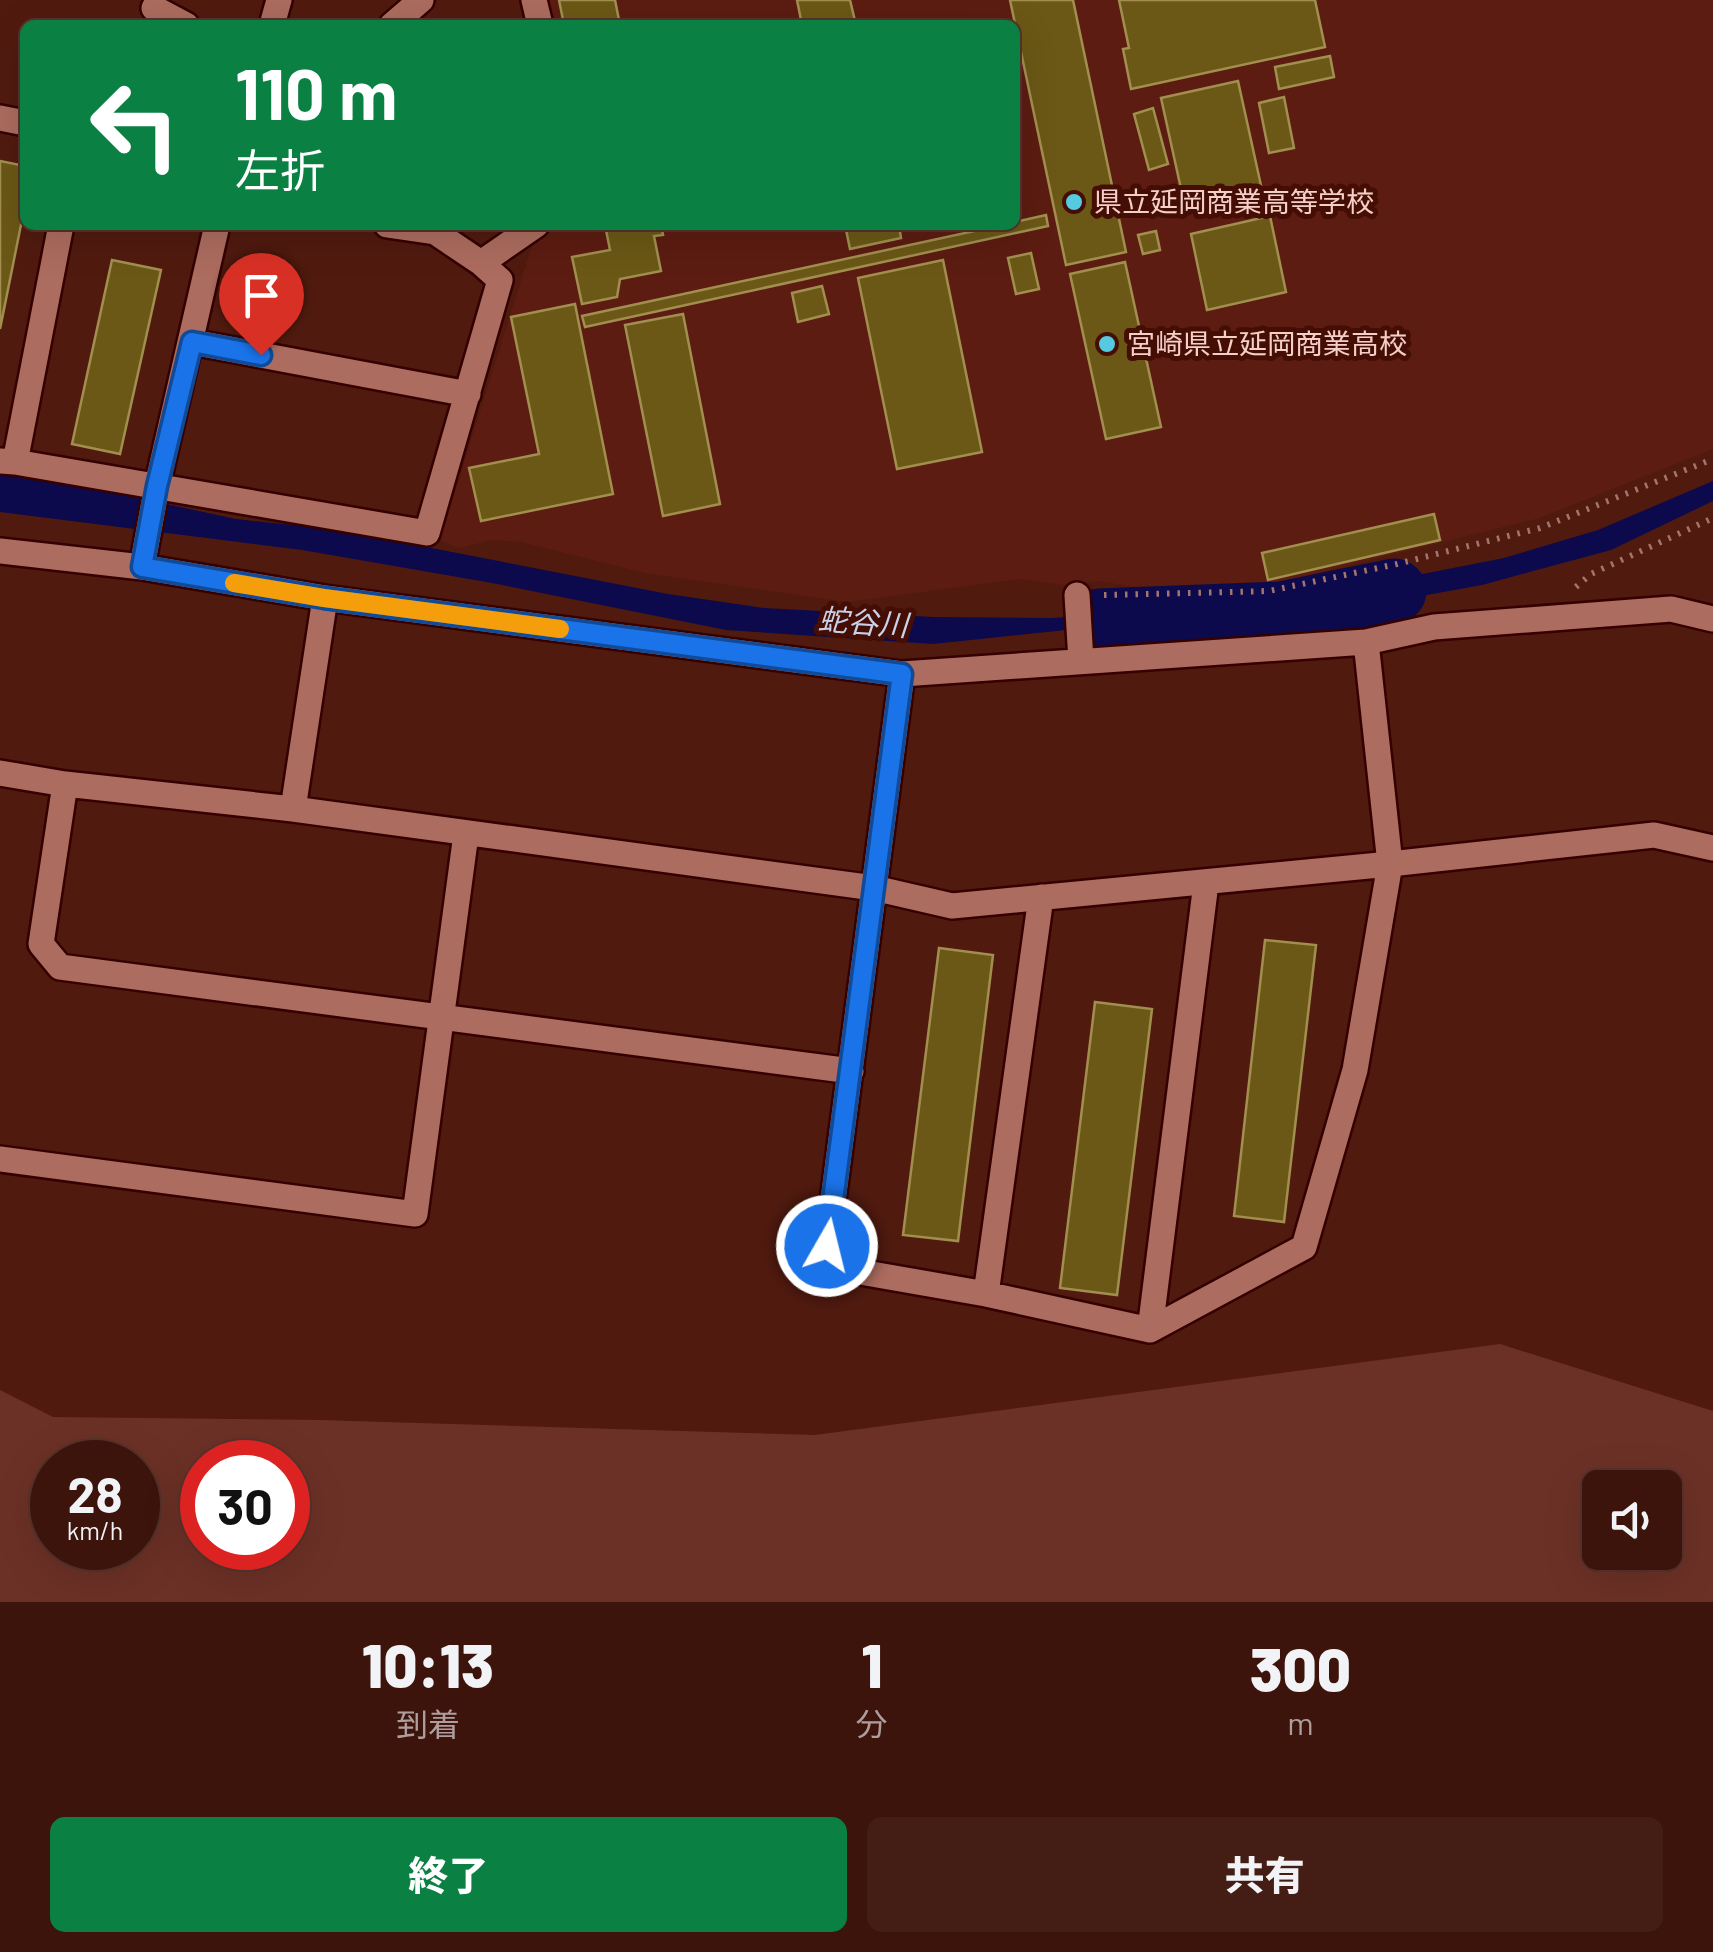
<!DOCTYPE html>
<html lang="ja">
<meta charset="utf-8">
<style>
:root{--surface:#3d140b;--page:#441d14;--text:#f1f3f6;--muted:#ad9e9d;--line:#56332c;--accent:#0b8043}
body{margin:0;font-family:Barlow,"Noto Sans JP",sans-serif;background:var(--page);color:var(--text);height:100vh;display:flex;flex-direction:column;font-size:38px;white-space:nowrap}
*{box-sizing:border-box;margin:0}
p{font-size:32px;color:var(--muted)}
.icon{flex:none;width:55px;height:55px;fill:none;stroke:currentColor;stroke-width:2;stroke-linecap:round;stroke-linejoin:round}
.map{position:relative;height:1602px;overflow:hidden}
.panel{display:flex;flex-direction:column;background:var(--surface);flex:1}
.panel>*{flex:none}
.top-card{position:absolute;left:20px;top:20px;width:1000px;height:210px;border-radius:15px;box-shadow:0 10px 40px #0002,0 0 0 2px var(--line);background:#0b8043;color:#fff;overflow:hidden}
.tools{position:absolute;left:1582px;top:1470px;display:grid;gap:20px}
.tools a{display:grid;place-items:center;width:100px;height:100px;border-radius:15px;background:var(--surface);box-shadow:0 10px 40px #0002,0 0 0 2px var(--line);font-size:50px}
.speed{position:absolute;left:30px;top:1440px;display:flex;gap:20px;font-size:50px;font-weight:700;text-align:center}
.speed>*{display:grid;place-content:center;width:130px;height:130px;border-radius:50%;background:var(--surface);box-shadow:0 10px 40px #0002,0 0 0 2px var(--line);line-height:1}
.speed small{font-size:25px;font-weight:400}
.speed .limit{border:15px solid #d22;background:#fff;color:#111}
.pin{position:absolute;display:grid;place-items:center;width:85px;height:85px;color:#fff;margin:-102px -42px;border-radius:50% 50% 50% 0;rotate:-45deg;box-shadow:0 0 10px #0007}
.pin .icon{rotate:45deg}
.me{position:absolute;width:110px;margin:-55px;rotate:8deg;stroke-linejoin:round;filter:drop-shadow(0 0 8px #0008)}
.turn{display:flex;align-items:center;gap:35px;height:210px;padding:0 50px;font-size:45px}
.turn .icon{width:130px;height:130px;stroke-width:2.5}
.turn b{display:block;font-size:70px;line-height:85px}
.eta{display:flex;justify-content:space-evenly;align-items:center;height:170px;text-align:center}
.eta b{font-size:60px;font-weight:800;line-height:70px}
.primary-button{display:flex;gap:20px;margin-top:auto;padding:20px 50px}
.primary-button a{flex:1;height:115px;border-radius:15px;background:var(--accent);color:#fff;font-size:40px;font-weight:800;line-height:115px;text-align:center}
.primary-button a+a{background:var(--page);color:var(--text)}
.map>svg:first-child{display:block}
.built{fill:#5c1c11}
.green{fill:#6c3126;fill-rule:evenodd}
.water{fill:#0c0a4c}
.lines{fill:none;stroke-linecap:round;stroke-linejoin:round}
.river{stroke:#0c0a4c;stroke-width:65}
.building{fill:#6b5816;stroke:#a28f50;stroke-width:2.5}
.street-casing{stroke:#340000;stroke-width:30}
.path{stroke:#a3756c;stroke-width:6;stroke-dasharray:2.5 8;stroke-linecap:butt}
.street{stroke:#ac6c5f;stroke-width:25}
.route-casing{stroke:#114b97;stroke-width:25}
.route{stroke:#1a73e8;stroke-width:18}
.slow{stroke:#f59e0b;stroke-width:18}
.poi-dot{fill:#55cae0;stroke:#450e05;stroke-width:4}
.labels{text-anchor:middle;stroke-width:10;stroke-linejoin:round;paint-order:stroke}
.poi-label{font-size:28px;fill:#f4cfc7;stroke:#450e05;text-anchor:start}
.water-label{font-size:30px;font-style:italic;fill:#c9d0e9;stroke:#450e05}
</style>
<div class="map">
<svg width="1713" height="1602" viewBox="0 0 1713 1602">
<rect width="100%" height="100%" fill="#511a0f"/>
<path class="built" d="M549,0H1713V449L1540,518L1273,584L1133,587L1101,581L1062,585L1020,579L848,602L645,573L521,542L492,540L459,548L440,540L534,239L559,225H1015V25H554Z"/>
<path class="green" d="M1500,1344L1713,1411V1602H0V1390L53,1417L319,1420L815,1435ZM52,1462H138V1548H52ZM202,1462H288V1548H202ZM1600,1488H1665V1552H1600Z"/>
<path class="water" d="M8,470L236,519L339,530L668,594L764,608L933,617L1051,618L1260,606L1504,558L1598,530L1713,481V501L1611,550L1482,585L1383,603L1190,617L933,644L726,630L492,583L302,550L0,512V471Z"/>
<g class="lines">
<path class="river" d="M1100,621L1281,614L1394,591"/>
</g>
<path class="building" d="M559,0H615L620,25H564Z
M797,0H850L856,25H802Z
M1010,0H1073L1126,252L1066,265Z
M1119,0H1315L1325,47L1131,89L1123,49L1129,48Z
M1330,56L1334,77L1279,89L1275,67Z
M1238,81L1262,190L1185,207L1161,98Z
M1284,97L1294,148L1269,153L1259,103Z
M1153,108L1168,164L1149,170L1134,114Z
M0,161L25,166V205L0,329Z
M1046,215L1048,226L585,327L582,316L1002,225H1015V222Z
M1270,216L1286,292L1207,310L1191,234Z
M605,225H661L663,235L654,236L661,271L620,279L617,297L582,304L572,257L610,250Z
M845,225H899L901,238L850,249Z
M1156,231L1160,250L1143,254L1138,235Z
M1031,253L1039,289L1016,294L1008,258Z
M112,260L161,270L120,454L72,444Z
M943,260L982,452L897,469L858,278Z
M1125,262L1161,427L1106,439L1070,274Z
M822,286L829,314L798,322L792,293Z
M575,304L613,494L481,521L469,468L539,454L511,317Z
M683,314L720,504L663,516L625,325Z
M1434,514L1440,540L1268,580L1262,553Z
M1265,940L1316,945L1284,1222L1234,1216Z
M939,948L993,955L958,1241L903,1235Z
M1095,1002L1152,1009L1117,1295L1060,1288Z"/>
<g class="lines">
<defs>
<path id="street" d="M534,0L540,25
M154,8L186,25
M272,25L279,0
M392,25L421,0
M0,118L25,123
M481,263L536,225
M192,342L468,394
M0,461L15,462L427,533L500,280L481,263L435,232L387,225
M15,462L61,225
M0,551L142,567L325,598L902,674L1366,642L1434,627L1671,609L1713,619
M142,567L157,486L217,225
M1077,595L1081,661
M902,674L827,1246L843,1269L986,1294L1150,1330L1304,1247L1355,1070L1390,864L1654,835L1713,848
M0,773L65,784L293,809L874,888L952,906L1390,864L1366,642
M65,784L41,944L60,967L851,1071
M293,809L325,598
M0,1159L415,1214L466,834
M986,1294L1041,897
M1150,1330L1206,883"/>
</defs>
<use href="#street" class="street-casing"/>
<path class="path" d="M1576,587L1591,574L1713,518
M1104,595L1269,591L1397,564L1540,528L1713,459"/>
<use href="#street" class="street"/>
</g>
<g class="lines">
<defs>
<path id="route" d="M261,355L192,342L157,486L142,567L324,598L902,674L827,1246"/>
</defs>
<use href="#route" class="route-casing"/>
<use href="#route" class="route"/>
<path class="slow" d="M234,583L324,598L560,629"/>
</g>
<g class="poi-dot">
<circle cx="1074" cy="202" r="10"/>
<circle cx="1107" cy="344" r="10"/>
</g>
<g class="labels">
<g class="poi-label">
<text x="1094" y="212">県立延岡商業高等学校</text>
<text x="1127" y="354">宮崎県立延岡商業高校</text>
</g>
<g class="water-label">
<text transform="translate(863 623) rotate(4)" y="10">蛇谷川</text>
</g>
</g>
</svg>
<div class="tools">
<a><svg class="icon" aria-label="sound" viewBox="0 0 24 24"><path d="M4 9h4l5-4v14l-5-4H4zM17 9q2 3 0 6"/></svg></a>
</div>
<div class="speed"><div>28<small>km/h</small></div><div class="limit">30</div></div>
<div class="pin" style="left:261px;top:355px;background:#d93025"><svg class="icon" aria-label="arrive" viewBox="0 0 24 24"><path d="M6 21V4h12l-3 4 3 4H6"/></svg></div>
<svg class="me" style="left:827px;top:1246px" viewBox="-20 -20 40 40"><circle r="17" fill="#1a73e8" stroke="#fff" stroke-width="3"/><path d="M0-11L8 9 0 5-8 9z" fill="#fff"/></svg>
<div class="top-card">
<div class="turn"><svg class="icon" aria-label="left" viewBox="0 0 24 24"><path d="M17 20v-9H6M10 6l-5 5 5 5"/></svg><div><b>110 m</b>左折</div></div>
</div>
</div>
<section class="panel">
<div class="eta">
<div><b>10:13</b><p>到着</p></div>
<div><b>1</b><p>分</p></div>
<div><b>300</b><p>m</p></div>
</div>
<div class="primary-button"><a>終了</a><a>共有</a></div>
</section>
